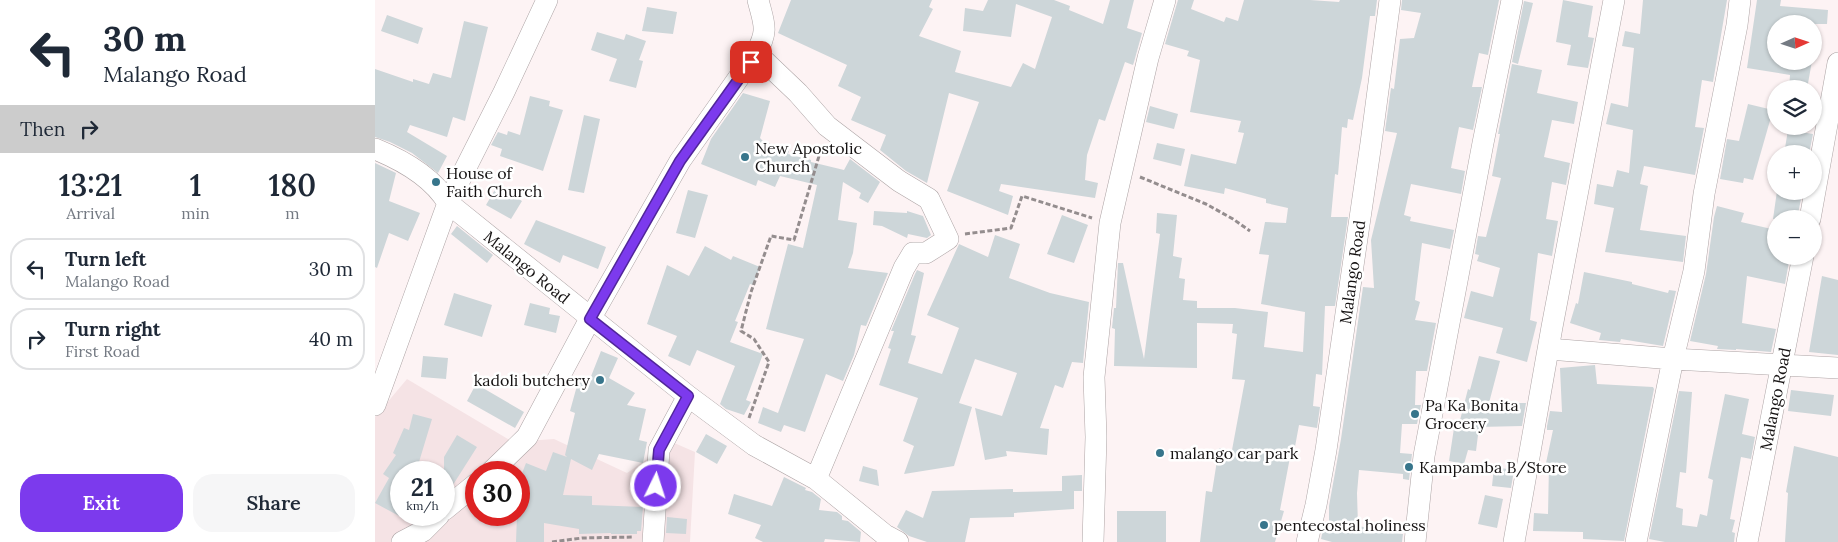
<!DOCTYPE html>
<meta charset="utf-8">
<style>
:root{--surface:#fff;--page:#f6f6f7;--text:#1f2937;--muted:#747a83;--line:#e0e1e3;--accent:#7c3aed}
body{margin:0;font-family:Lora,serif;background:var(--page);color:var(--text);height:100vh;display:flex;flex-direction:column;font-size:19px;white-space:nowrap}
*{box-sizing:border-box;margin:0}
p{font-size:16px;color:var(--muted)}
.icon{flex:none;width:28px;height:28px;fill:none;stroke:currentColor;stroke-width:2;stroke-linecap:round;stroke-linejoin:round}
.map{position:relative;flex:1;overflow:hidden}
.sheet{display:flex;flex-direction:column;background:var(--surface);width:375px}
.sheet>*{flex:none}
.top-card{background:#fff;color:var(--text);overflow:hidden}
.needle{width:32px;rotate:87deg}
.tools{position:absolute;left:1392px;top:15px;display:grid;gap:10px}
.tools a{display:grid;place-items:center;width:55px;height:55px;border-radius:50%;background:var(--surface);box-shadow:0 1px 4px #0004;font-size:25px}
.speed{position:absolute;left:15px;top:461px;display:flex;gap:10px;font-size:25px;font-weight:700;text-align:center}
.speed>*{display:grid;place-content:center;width:65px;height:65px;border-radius:50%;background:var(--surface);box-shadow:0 1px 4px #0004;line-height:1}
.speed small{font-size:12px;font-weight:400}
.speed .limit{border:8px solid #d22;background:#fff;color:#111}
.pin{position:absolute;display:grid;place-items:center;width:42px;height:42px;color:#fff;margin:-21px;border-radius:10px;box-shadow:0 2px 8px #0006}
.me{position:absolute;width:55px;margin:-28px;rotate:4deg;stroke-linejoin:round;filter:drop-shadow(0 0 4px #0008)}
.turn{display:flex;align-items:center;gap:18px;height:105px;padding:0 20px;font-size:22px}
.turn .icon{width:65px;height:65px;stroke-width:2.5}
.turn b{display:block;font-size:35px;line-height:42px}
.then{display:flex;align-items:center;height:48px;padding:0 20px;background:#0003;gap:10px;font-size:19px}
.eta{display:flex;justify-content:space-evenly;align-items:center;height:85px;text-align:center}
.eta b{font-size:30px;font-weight:600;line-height:35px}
.cta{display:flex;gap:10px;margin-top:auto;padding:10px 20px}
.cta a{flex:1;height:58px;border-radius:20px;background:var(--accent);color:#fff;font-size:20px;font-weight:600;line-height:58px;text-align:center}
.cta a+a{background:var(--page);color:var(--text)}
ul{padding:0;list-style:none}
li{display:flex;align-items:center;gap:15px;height:62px;margin:0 10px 8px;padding:0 10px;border:2px solid var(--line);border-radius:20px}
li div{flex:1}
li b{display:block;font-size:19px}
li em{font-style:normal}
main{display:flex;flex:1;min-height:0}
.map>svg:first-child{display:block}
.built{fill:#f5e3e5;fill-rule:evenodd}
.building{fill:#cdd6d9}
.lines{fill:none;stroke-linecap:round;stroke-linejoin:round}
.minor-casing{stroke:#ada4a5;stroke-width:22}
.path{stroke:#948d8e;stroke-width:3;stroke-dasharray:5 2.5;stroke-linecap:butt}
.minor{stroke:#fff;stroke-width:21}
.route-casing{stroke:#51269a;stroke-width:12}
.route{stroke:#7c3aed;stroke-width:9}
.poi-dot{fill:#37758b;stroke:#fff;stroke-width:2}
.labels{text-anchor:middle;stroke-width:5;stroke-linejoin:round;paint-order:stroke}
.poi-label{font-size:16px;fill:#151212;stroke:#fff;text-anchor:start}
.street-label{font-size:16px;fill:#151212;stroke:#fff}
</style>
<main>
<section class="sheet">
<div class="top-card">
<div class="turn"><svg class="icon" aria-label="left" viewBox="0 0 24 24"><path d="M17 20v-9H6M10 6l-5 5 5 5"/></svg><div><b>30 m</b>Malango Road</div></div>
<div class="then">Then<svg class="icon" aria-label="right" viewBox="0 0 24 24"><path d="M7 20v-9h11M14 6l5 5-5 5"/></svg></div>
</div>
<div class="eta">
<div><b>13:21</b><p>Arrival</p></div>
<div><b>1</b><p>min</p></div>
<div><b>180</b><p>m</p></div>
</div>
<ul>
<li><svg class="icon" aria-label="left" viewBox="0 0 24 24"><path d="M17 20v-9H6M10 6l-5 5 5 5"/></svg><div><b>Turn left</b><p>Malango Road</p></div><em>30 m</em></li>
<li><svg class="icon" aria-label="right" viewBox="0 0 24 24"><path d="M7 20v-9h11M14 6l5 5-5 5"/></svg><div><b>Turn right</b><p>First Road</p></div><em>40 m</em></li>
</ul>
<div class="cta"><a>Exit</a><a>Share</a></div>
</section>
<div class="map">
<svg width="1463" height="542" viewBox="0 0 1463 542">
<rect width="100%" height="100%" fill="#fdf3f4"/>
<path class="built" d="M32,379L138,442L179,439L252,473L297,442L320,452L315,542H0V417ZM26,472H69V515H26ZM101,472H144V515H101Z"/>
<path class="building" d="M416,0H557L554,7L558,9L544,36L586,51L580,72L636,87L648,63L660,69L677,17L641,4L636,37L588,31L590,8L608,11L613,0H679L695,6L694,10L728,24L735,0H759L752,28L767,33L759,62L758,65L750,62L730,121L724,119L712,155L710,180L723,183L720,198L626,184L624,191L638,196L633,215L572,191L604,102L574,93L552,183L531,171L505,150L511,135L476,120L486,97L463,86L472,65L403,33Z
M803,0H819L816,9L849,22L851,17L863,21L869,0H935L964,2L965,0H1002L1000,16H995L987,78L978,120L973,119L972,128L967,127L963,175L960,174L956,217H973L960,306H950L947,375L941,374L938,406L945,407L942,428L924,425L919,452H916L905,510L909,511L900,542H825L831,491L837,492L844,448L857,450L870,380L857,379L862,334L857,333L858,324L822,323V368L739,366L740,329L737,328L739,308H741L743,263H748L769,359L785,234L781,233L782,213L802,215L798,256L807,258L804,278L810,279L808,300L822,301V308H860L893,312L889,347L928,352L930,312L886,304L894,255L884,254L890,222L911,223L913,208L891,203V199L850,188L849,194L809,186L816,154L861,164L869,133L863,132L866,121L815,112L825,60L812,56L814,51L790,44Z
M1027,0H1124L1113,55L1104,53L1097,87H1107L1098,130L1084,127L1076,168L1090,171L1086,194L1036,184L1029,215L1036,217L1035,221L1079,230L1075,249L1047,243L1040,300L1045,302L1040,320L1061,323L1052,371H1041L1040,405H1046L1042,424H1027L1025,453L1037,454L1034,480L1028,479V474L984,470L982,493L983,526L1028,534L1027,542H957L946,539L949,524L954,525V506L966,439L988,287L999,288L996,240L1022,133L1010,131L1016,88L1019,89L1025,39L1039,38L1046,13L1026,10Z
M1188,0L1218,6L1213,37L1219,38L1213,68L1192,65L1196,45L1181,42Z
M1268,0H1352L1338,82L1327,80L1320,127L1329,128L1320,175L1269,166L1265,184L1273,186L1265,230L1311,236L1308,262L1230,252L1239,208L1219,204L1222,184L1238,187L1242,170L1254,173L1258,130L1231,124L1236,103L1253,107L1259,48L1247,46L1250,31L1265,34Z
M1382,0H1406L1405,6L1453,10L1452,24H1401V61H1437L1432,89H1414L1415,75L1372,68Z
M1149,1L1158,3L1143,64L1137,62Z
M272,7L302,12L298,34L267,31Z
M12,15L48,28L43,44L6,31Z
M89,21L113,27L90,121L78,117L72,137L35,125L32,132L72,156L63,173L37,153L15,142L0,137V69L38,82V79L54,84L58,73L76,78Z
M222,32L249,40L251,34L271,41L264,60L268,61L261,88L234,81L242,59L216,50Z
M1137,64L1167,70L1162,93L1203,102L1199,124L1177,120L1169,157L1195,163L1191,185L1177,182L1171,219L1183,221L1177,256L1163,253L1155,320L1162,322L1152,362L1121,353L1128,328L1089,318L1096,291L1118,297L1125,268L1102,261L1104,255L1100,254L1103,236L1111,237L1126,178L1117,176L1125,134H1123Z
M368,93L395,101L385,138L388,141L414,151L413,154L436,160V162L469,170L475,159L505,182L493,203L484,198L486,193L468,182L463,220L482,223L478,253L473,268L513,273L491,326L486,325L479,355L468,381L451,374L430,432L409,425L406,432L383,423L388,407L403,413L429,339L391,329L413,244L428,248L442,185L405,176L400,187L383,180L381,186L326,164L336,139Z
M155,96L175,101L174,106L188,110L168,171L125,156L127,149L116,145L123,132L132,135L133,131L145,135Z
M1373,104L1398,110L1378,180L1369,178L1368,183L1345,179L1352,139L1364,141Z
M775,106L803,114L799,129L771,122Z
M209,115L225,119L209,193L193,190Z
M1413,130L1438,134L1434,154H1409Z
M782,143L810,149L806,166L778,159Z
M0,163L21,173L14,201L45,213L33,241L14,233L2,268L0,267Z
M122,186L147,201L136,219L111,205Z
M313,190L333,195L320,238L301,233Z
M1402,191L1427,194L1422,219H1398Z
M1342,206L1369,213L1366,222L1401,230V256H1415L1410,284L1372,276L1367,323L1401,329L1396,352L1361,349V350L1342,349L1343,346L1315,341L1331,274L1339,217Z
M499,211L532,213V211L548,216L556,235L552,238L533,234L532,238L507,226L498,225Z
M687,215L713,225L699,263L672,254Z
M161,220L231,247L223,269L188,255L185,263L149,244Z
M82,226L118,255L112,263L76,234Z
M620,235L645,244L634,278L675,293L714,302L708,363L697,362L688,388L680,385L665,428L674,429L672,455L631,451L632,456L610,460L600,408L627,416L642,373L600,359L584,403L597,407L579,466L529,474L539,446L528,441L543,398L504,385L516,349L513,348L519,331H516L540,274L542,270L549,273L536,335L541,336L533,363L567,374L584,328L552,315L584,244L613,257Z
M330,246L356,260L358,256L385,267L378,285L375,284L360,321L363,322L355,342L388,354L371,400L376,402L369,415L351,409L345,404L360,366L322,350L315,366L293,356L302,336L272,324L292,265L314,276Z
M1209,272L1257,282V284L1293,293L1294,290L1301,291L1288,346L1246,339L1245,342L1224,340L1226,333L1195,323L1201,303L1203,304Z
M1447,276L1463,280V355L1434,352Z
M79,293L117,305L107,337L69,325Z
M155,303L175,308L174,314L185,316L181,333L149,325Z
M226,351L243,358L234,378L260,393L252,405L271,409L264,440L272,442L268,463L224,454L217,470L196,459L188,495L217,496V505L268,507L266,531H262V534H236V533L204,534V529L169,523V542H141L142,515H144V481L151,463L171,471L178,452L192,457L190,455L200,413L195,411L203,382L213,384Z
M48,356L73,358L71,379L46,377Z
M1104,356L1125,361L1114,403H1151L1147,426L1104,427L1101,451L1093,450L1089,464L1074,461L1079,428H1083L1093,389L1095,390Z
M1220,365L1222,384L1278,387L1279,389L1249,541L1208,539V532L1158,531L1159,513L1173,514L1174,464L1171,463L1178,430H1172V426L1175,411L1187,412L1185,368Z
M101,384L149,412L140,428L92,401Z
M1416,390L1459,395L1456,416L1413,411Z
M1304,391L1317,392L1311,473L1305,472L1301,507L1308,509L1307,525L1322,527L1325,514L1332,516L1338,480L1333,478L1350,394L1374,399L1367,434L1380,437L1376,459L1366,457L1355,519L1360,520L1357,532L1360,533L1359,542H1290L1274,539Z
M38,414L57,419L41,472H26V517L0,503L14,478L8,474L21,455L18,453L29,428L34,430Z
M331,434L352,446L342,464L321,452Z
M82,435L102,447L76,488L69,494V457Z
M1419,446L1463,457V542H1410L1413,493L1411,492Z
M488,466L502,470L504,486L484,481Z
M1119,467L1139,470L1136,488L1117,486Z
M707,475V491H699V509L639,513V517L595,518L590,542H552L534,536L522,527L531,510L548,518L557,491L638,489V492L687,491V476Z
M409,477L431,488L430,490L437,492L446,499L444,510L462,512L467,516V520L473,521L486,532L485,542L450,539L449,542H388L380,538L386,525L353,514L359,494L397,506Z
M1110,495L1128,499L1122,528L1103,524Z
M742,511H791V542H742Z
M292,517L312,519L311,534L291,533Z"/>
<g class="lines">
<defs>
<path id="minor" d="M381,53L423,93L452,126L524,181L554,199L573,239L551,253H538L529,268L441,479
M0,149C27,160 58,178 73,203L313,396L379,445L441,479L510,535L523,542
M1435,219L1463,63
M1174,349L1298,359L1463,368
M0,405L73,203L129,92L172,0
M116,472L152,437L215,319L305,161L381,53C394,30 389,24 383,0
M69,510L101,484
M27,542L48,531L64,515
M278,542L284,450L313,396
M718,542L721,437L719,377L735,223L773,58L790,0
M932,542L941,505L951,450L996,143L1015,0
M1040,542L1049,456L1108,143L1137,0
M1139,542L1177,327L1239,0
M1261,542L1298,359L1319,271L1329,194L1362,25L1365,0
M1372,542L1428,256"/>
</defs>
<use href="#minor" class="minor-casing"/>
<path class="path" d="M765,177L831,204L858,219L875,231
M590,234L636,228L647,196L717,218
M374,418L394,362L379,339L366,331L376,292L396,236L419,240L447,146
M177,542L207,538L259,537"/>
<use href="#minor" class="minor"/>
</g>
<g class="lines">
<defs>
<path id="route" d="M281,486L284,450L313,396L215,319L305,161L376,62"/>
</defs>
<use href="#route" class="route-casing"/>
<use href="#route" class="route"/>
</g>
<g class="poi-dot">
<circle cx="370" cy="157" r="5"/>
<circle cx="61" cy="182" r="5"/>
<circle cx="225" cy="380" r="5"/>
<circle cx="1040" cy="414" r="5"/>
<circle cx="785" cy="453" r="5"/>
<circle cx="1034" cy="467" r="5"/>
<circle cx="889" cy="525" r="5"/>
</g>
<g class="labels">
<g class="poi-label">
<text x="380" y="154">New Apostolic<tspan x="380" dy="18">Church</tspan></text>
<text x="71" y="179">House of<tspan x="71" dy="18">Faith Church</tspan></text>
<text x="215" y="386" text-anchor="end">kadoli butchery</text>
<text x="1050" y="411">Pa Ka Bonita<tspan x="1050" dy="18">Grocery</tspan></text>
<text x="795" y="459">malango car park</text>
<text x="1044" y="473">Kampamba B/Store</text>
<text x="899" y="531">pentecostal holiness</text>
</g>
<g class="street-label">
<text transform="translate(152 267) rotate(39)" y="6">Malango Road</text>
<text transform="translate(977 272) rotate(-82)" y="6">Malango Road</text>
<text transform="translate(1400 399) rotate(-79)" y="6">Malango Road</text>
</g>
</g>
</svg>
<div class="tools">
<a><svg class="needle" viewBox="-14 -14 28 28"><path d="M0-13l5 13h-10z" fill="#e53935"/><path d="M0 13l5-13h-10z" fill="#747a83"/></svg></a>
<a><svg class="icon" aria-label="layers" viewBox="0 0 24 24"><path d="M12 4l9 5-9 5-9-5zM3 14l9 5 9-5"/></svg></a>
<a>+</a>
<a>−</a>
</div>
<div class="speed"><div>21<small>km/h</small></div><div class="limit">30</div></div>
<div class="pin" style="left:376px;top:62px;background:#d93025"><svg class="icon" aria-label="arrive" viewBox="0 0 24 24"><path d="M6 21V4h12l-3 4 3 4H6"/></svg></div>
<svg class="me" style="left:281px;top:486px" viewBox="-20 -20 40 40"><circle r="17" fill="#7c3aed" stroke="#fff" stroke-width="3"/><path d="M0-11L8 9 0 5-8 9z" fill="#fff"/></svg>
</div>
</main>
